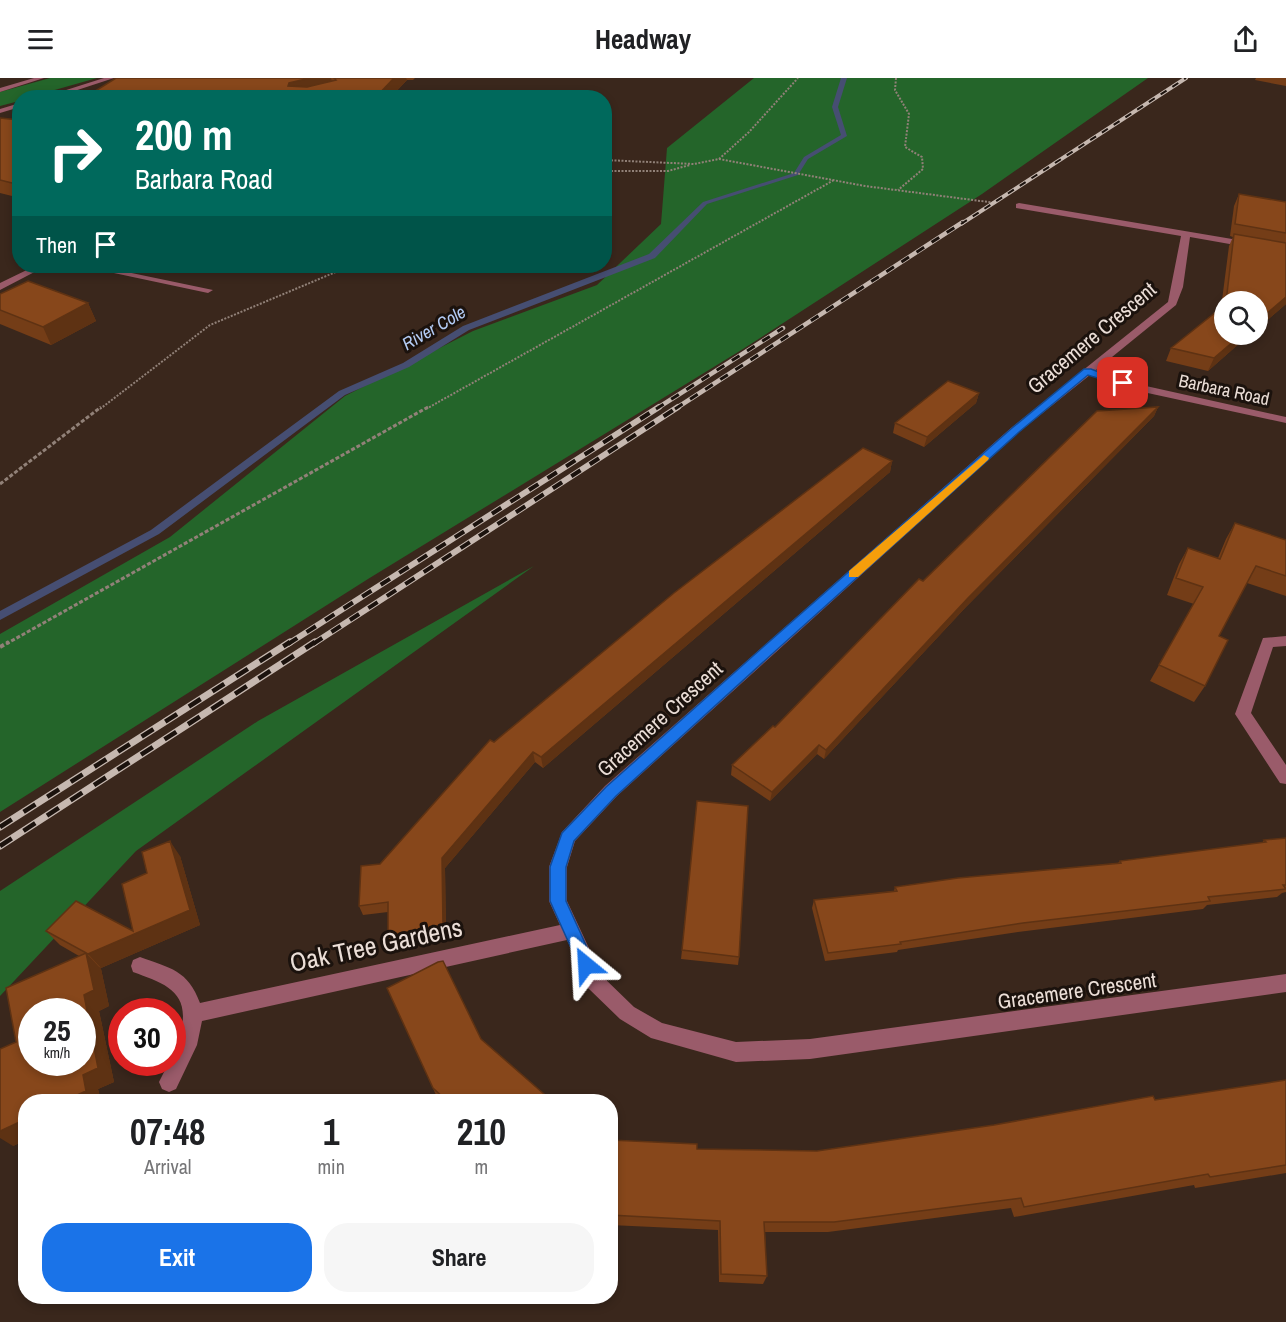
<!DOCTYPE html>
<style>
:root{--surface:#fff;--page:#f6f6f6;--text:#202124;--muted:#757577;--accent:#1a73e8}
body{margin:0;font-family:"Archivo Narrow",sans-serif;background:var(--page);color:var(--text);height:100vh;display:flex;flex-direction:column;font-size:22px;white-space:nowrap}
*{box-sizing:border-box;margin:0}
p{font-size:20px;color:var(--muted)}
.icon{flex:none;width:33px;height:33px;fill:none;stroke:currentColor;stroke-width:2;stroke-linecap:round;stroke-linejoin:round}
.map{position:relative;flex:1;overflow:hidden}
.sheet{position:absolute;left:18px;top:1016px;width:600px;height:210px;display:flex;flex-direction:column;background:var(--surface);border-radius:24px;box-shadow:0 3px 9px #0003}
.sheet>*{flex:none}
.top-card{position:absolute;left:12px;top:12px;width:600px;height:183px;border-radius:24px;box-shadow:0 3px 9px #0003;background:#00695c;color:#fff;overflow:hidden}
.buttons{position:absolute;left:1214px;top:213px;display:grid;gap:12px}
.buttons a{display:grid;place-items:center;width:54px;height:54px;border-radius:50%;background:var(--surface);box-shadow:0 3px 9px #0003;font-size:30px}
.speed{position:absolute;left:18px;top:920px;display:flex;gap:12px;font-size:30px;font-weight:700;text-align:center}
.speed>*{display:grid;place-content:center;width:78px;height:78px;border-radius:50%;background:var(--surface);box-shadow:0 3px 9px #0003;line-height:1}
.speed small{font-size:15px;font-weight:400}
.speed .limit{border:9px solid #d22;background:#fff;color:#111}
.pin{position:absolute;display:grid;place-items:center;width:51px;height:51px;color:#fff;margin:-26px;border-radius:12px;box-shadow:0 3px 9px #0006}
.me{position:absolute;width:66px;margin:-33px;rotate:333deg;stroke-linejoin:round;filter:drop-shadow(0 0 4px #0008)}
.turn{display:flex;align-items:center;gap:21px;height:126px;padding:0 24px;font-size:27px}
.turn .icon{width:78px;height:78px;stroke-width:2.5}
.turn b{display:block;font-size:42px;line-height:51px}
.then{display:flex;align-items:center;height:57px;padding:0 24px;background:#0003;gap:12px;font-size:22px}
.eta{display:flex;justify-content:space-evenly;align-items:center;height:102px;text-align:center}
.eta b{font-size:36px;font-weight:800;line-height:42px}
.action{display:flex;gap:12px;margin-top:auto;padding:12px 24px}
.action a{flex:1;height:69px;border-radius:24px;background:var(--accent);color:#fff;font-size:24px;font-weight:800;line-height:69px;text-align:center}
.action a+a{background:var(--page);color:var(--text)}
header{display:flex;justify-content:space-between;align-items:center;height:78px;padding:0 24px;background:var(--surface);font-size:27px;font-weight:800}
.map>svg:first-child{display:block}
.green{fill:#24652a}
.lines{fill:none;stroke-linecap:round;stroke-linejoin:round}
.stream{fill:#464e72;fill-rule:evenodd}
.path-far2{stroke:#918178;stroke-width:2;stroke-dasharray:2 1.5;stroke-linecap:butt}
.path-far1{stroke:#918178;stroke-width:3;stroke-dasharray:4 2;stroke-linecap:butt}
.path{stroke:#918178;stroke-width:4;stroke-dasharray:4.5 3;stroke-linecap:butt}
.minor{fill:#9a5b6a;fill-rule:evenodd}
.rail-far3-casing{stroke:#c6b8b0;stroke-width:4}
.rail-far2-casing{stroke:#c6b8b0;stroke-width:4.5}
.rail-far1-casing{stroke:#c6b8b0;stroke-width:6}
.rail-casing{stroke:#c6b8b0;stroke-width:7}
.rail-far3{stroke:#1b120d;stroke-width:2;stroke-dasharray:7;stroke-linecap:butt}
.rail-far2{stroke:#1b120d;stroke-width:3;stroke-dasharray:9;stroke-linecap:butt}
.rail-far1{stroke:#1b120d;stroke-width:4;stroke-dasharray:11;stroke-linecap:butt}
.rail{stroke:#1b120d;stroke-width:4.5;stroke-dasharray:14;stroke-linecap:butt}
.wall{fill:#743d17}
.shaded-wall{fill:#5e3213}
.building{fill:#87471b;stroke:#5e3213;stroke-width:1.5;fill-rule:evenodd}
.route{fill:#1a73e8;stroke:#114b97;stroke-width:1.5}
.slow{fill:#f59e0b}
.labels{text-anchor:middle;stroke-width:6;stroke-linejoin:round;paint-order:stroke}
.far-water-label{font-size:18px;font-style:italic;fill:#b3cbf4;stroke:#1b120d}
.far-street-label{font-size:18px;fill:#ebded7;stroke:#1b120d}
.street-label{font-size:21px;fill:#ebded7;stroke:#1b120d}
.near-street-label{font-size:26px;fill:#ebded7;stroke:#1b120d}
</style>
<header><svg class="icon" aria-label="menu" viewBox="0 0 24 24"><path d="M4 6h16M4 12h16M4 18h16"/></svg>Headway<svg class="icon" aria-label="share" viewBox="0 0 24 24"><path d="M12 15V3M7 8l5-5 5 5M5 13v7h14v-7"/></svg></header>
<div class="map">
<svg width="1286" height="1244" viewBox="0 0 1286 1244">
<rect width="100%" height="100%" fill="#3a271c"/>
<path class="green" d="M50,0H97L30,19L20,20L19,23L0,28V14Z
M754,0H1148L982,116L743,271L368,501L0,734V556L170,459L345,318L473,253L597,207L661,146L667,70Z
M534,488L136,773L0,918V813L258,643Z"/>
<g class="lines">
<path class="stream" d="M841,0H847L838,29L847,58L808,81L798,97L707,126L655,180L469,252L409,289L345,317L159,456L0,542V533L151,452L339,313L403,285L463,248L649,176L703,124L794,95L804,79L841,57L832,29Z"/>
<path class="path-far2" d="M896,0L895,12L909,36L905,69L922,79L923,91L898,112
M719,81L749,54L798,0
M604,82L694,86L719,81L865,108L996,125
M604,93H668L690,87
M100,331L210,247L350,188
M426,331L834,102"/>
<path class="path-far1" d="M0,406L101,329
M6,566L428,329"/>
<path class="path" d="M0,569L9,564"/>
<path class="minor" d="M34,0H44L0,14V10Z
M104,0H114L53,20H41Z
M20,25V29L0,35V31Z
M1019,125L1286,170V176L1190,159L1183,209L1176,227L1096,292L1146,308L1286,339V345L1143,314L1090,297L1019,354L617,718L575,763L567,789V823L602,898L634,929L662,945L736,964L810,961L1286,896V914L810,981L736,984L651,960L620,941L588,910L567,862L202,943L197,967L176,1011L169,1014L162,1011L159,1004L169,984H172C172,974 178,966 180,957C192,914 166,906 133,894L131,888L133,882L140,879C170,890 188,892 200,925L560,847L549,823V789L562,754L605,708L1011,350L1168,224L1181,158L1016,130V126Z
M35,188H46L0,212V205Z
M81,188H98L213,212L208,215Z
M1286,558V568L1273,569L1251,635L1286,687V706L1280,705L1235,636L1263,560Z"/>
<defs>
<path id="rail-far3" d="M961,146L1186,0"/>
<path id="rail-far2" d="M656,331L783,250
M675,331L963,144"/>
<path id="rail-far1" d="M288,566L659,329
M313,566L678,329"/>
<path id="rail" d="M0,749L290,564
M0,768L315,564"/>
</defs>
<use href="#rail-far3" class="rail-far3-casing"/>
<use href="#rail-far2" class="rail-far2-casing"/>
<use href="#rail-far1" class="rail-far1-casing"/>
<use href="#rail" class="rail-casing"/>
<use href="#rail-far3" class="rail-far3"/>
<use href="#rail-far2" class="rail-far2"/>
<use href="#rail-far1" class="rail-far1"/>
<use href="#rail" class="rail"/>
</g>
<path class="wall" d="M116,0H415L413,2H407L390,20H84Z
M1256,0H1286V8L1255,2Z
M0,40L20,42V120L0,115Z
M1239,116L1286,124V226L1257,251V224H1224V256H1250L1208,293L1166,283L1171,270L1221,230L1229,168L1233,159L1230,158L1234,128Z
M0,216L88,225L96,243L51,267L0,246Z
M979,315L976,325L924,369L893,355L895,345Z
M1158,329L1154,338L965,530L824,681L817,676L770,723L731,697L732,687L775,649L923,503Z
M892,383L890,394L543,690L535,684L445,790L446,859L391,866L388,857V834L363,837L359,828L380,786L494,664Z
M1235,445L1286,462V518L1247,505L1219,558L1205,608L1194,624L1150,603L1194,526L1167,517L1179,486L1188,470L1218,480L1226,461Z
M1286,760V814L1282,815L1277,819L1207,827L1203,831L1018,854L898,872L897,874L825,883L812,830L814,822L894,813L895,809L1118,785L1120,783L1262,765L1264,762Z
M180,778L200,847L101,890L99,889L101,891L109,928L99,933L114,1004L98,1011L101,1023H26V1062L13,1068L16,964L79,878L60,867L46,853H133L147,795Z
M682,872L739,879L738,887L681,881Z
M387,910L552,1023H443L436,1017Z
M1286,1002V1095L1195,1110L1194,1107L1014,1139L1011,1130L828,1154H765L767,1198L763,1206L719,1204L718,1152L610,1147V1062L697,1071L817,1073L994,1047Z"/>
<path class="shaded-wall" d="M310,0H331L333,9L288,8L289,5Z
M394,0H406L407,2L390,20H375Z
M1286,219V226L1257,251V244Z
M88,225L96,243L51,267L43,249Z
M1242,256H1250L1208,293L1214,280Z
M979,315L976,325L924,369L927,359Z
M1158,329L1154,338L965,530L824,681L826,672L968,520Z
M892,383L890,394L543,690L541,679Z
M819,667L817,676L770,723L772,714Z
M533,674L535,684L445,790L446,859L443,849L442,780Z
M170,763L180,778L200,847L101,890L88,876L190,832Z
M86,875L101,891L109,928L99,933L114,1004L98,1011L101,1023H64L83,997L84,917Z
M26,1041V1062L13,1068L0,1060V1053Z"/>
<path class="building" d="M116,0H310L289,5L288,8L307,9L336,2L334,0H394L375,20H84Z
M0,40L20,42V107L0,102Z
M1239,116L1286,124V155L1235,146Z
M1234,156L1286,165V219L1257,244V224H1226Z
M28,203L88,225L43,249L0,232V216Z
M1221,230L1224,232V256H1242L1214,280L1171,270Z
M948,303L979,315L927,359L895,345Z
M1158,329L968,520L826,672L819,667L772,714L732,687L773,648L775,649L919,501L923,503L1097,333Z
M863,370L892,383L541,679L533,674L442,780L443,849L388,857V824L359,828L361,788L380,786L490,662L494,664L674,515Z
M1235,445L1286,462V498L1256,488L1219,558L1228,562L1205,608L1159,587L1203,509L1176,500L1188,470L1220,481Z
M697,723L748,728L739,879L682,872Z
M1286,760V807H1283L1286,811L1208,819L1210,823L1023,845L900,864L901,866L828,875L814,822L897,813L895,809L958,800L1121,785L1120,783L1266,764L1264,762Z
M170,763L190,832L88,876L46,853L76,823L133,853L122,806L147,795L142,774Z
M86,875L94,912L84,917L98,990L83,997L86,1013L64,1023H26V1041L0,1053V971L16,964L6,910ZM32,933H82V984H32Z
M443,883L481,961L552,1023H447L433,1010L387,910L438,884Z
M1286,1002V1087L1210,1099L1208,1096L1024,1129L1021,1120L834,1144H764L767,1198L721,1196L720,1143L610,1137V1062L697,1066V1071L817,1073L994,1047L1153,1018L1155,1022Z"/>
<path class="route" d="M1084,291H1091L1128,305L1123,308L1088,297L1019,354L771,577L616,718L574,763L566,789V823L595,887L592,892L586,895L581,892L550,823V789L562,755L606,709L762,570L1012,350Z"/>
<path class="slow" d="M984,377L989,380L988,382L858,499H849V493Z"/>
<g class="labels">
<g class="far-water-label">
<text transform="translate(434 250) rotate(-30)" y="6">River Cole</text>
</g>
<g class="far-street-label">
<text transform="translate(1224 312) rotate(12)" y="6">Barbara Road</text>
</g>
<g class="street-label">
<text transform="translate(1092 260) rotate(-40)" y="7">Gracemere Crescent</text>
<text transform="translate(660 641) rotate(-42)" y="7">Gracemere Crescent</text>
<text transform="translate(1077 913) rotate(-8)" y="7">Gracemere Crescent</text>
</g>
<g class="near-street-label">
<text transform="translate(376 867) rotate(-12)" y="9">Oak Tree Gardens</text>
</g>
</g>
</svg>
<div class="buttons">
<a><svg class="icon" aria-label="search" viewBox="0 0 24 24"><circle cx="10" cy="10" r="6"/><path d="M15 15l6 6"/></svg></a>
</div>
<div class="speed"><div>25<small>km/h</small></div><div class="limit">30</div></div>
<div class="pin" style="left:1123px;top:305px;background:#d93025"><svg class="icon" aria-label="arrive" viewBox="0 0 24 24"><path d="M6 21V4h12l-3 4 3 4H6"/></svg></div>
<svg class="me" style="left:586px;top:887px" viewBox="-20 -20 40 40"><path d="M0-17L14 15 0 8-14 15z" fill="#1a73e8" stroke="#fff" stroke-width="4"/></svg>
<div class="top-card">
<div class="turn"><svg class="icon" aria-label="right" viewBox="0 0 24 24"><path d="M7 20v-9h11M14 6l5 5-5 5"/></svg><div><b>200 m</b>Barbara Road</div></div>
<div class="then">Then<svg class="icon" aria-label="arrive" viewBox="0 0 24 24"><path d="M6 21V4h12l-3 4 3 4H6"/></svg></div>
</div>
<section class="sheet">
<div class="eta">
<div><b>07:48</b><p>Arrival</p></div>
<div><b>1</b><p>min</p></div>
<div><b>210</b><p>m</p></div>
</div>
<div class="action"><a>Exit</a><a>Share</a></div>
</section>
</div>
